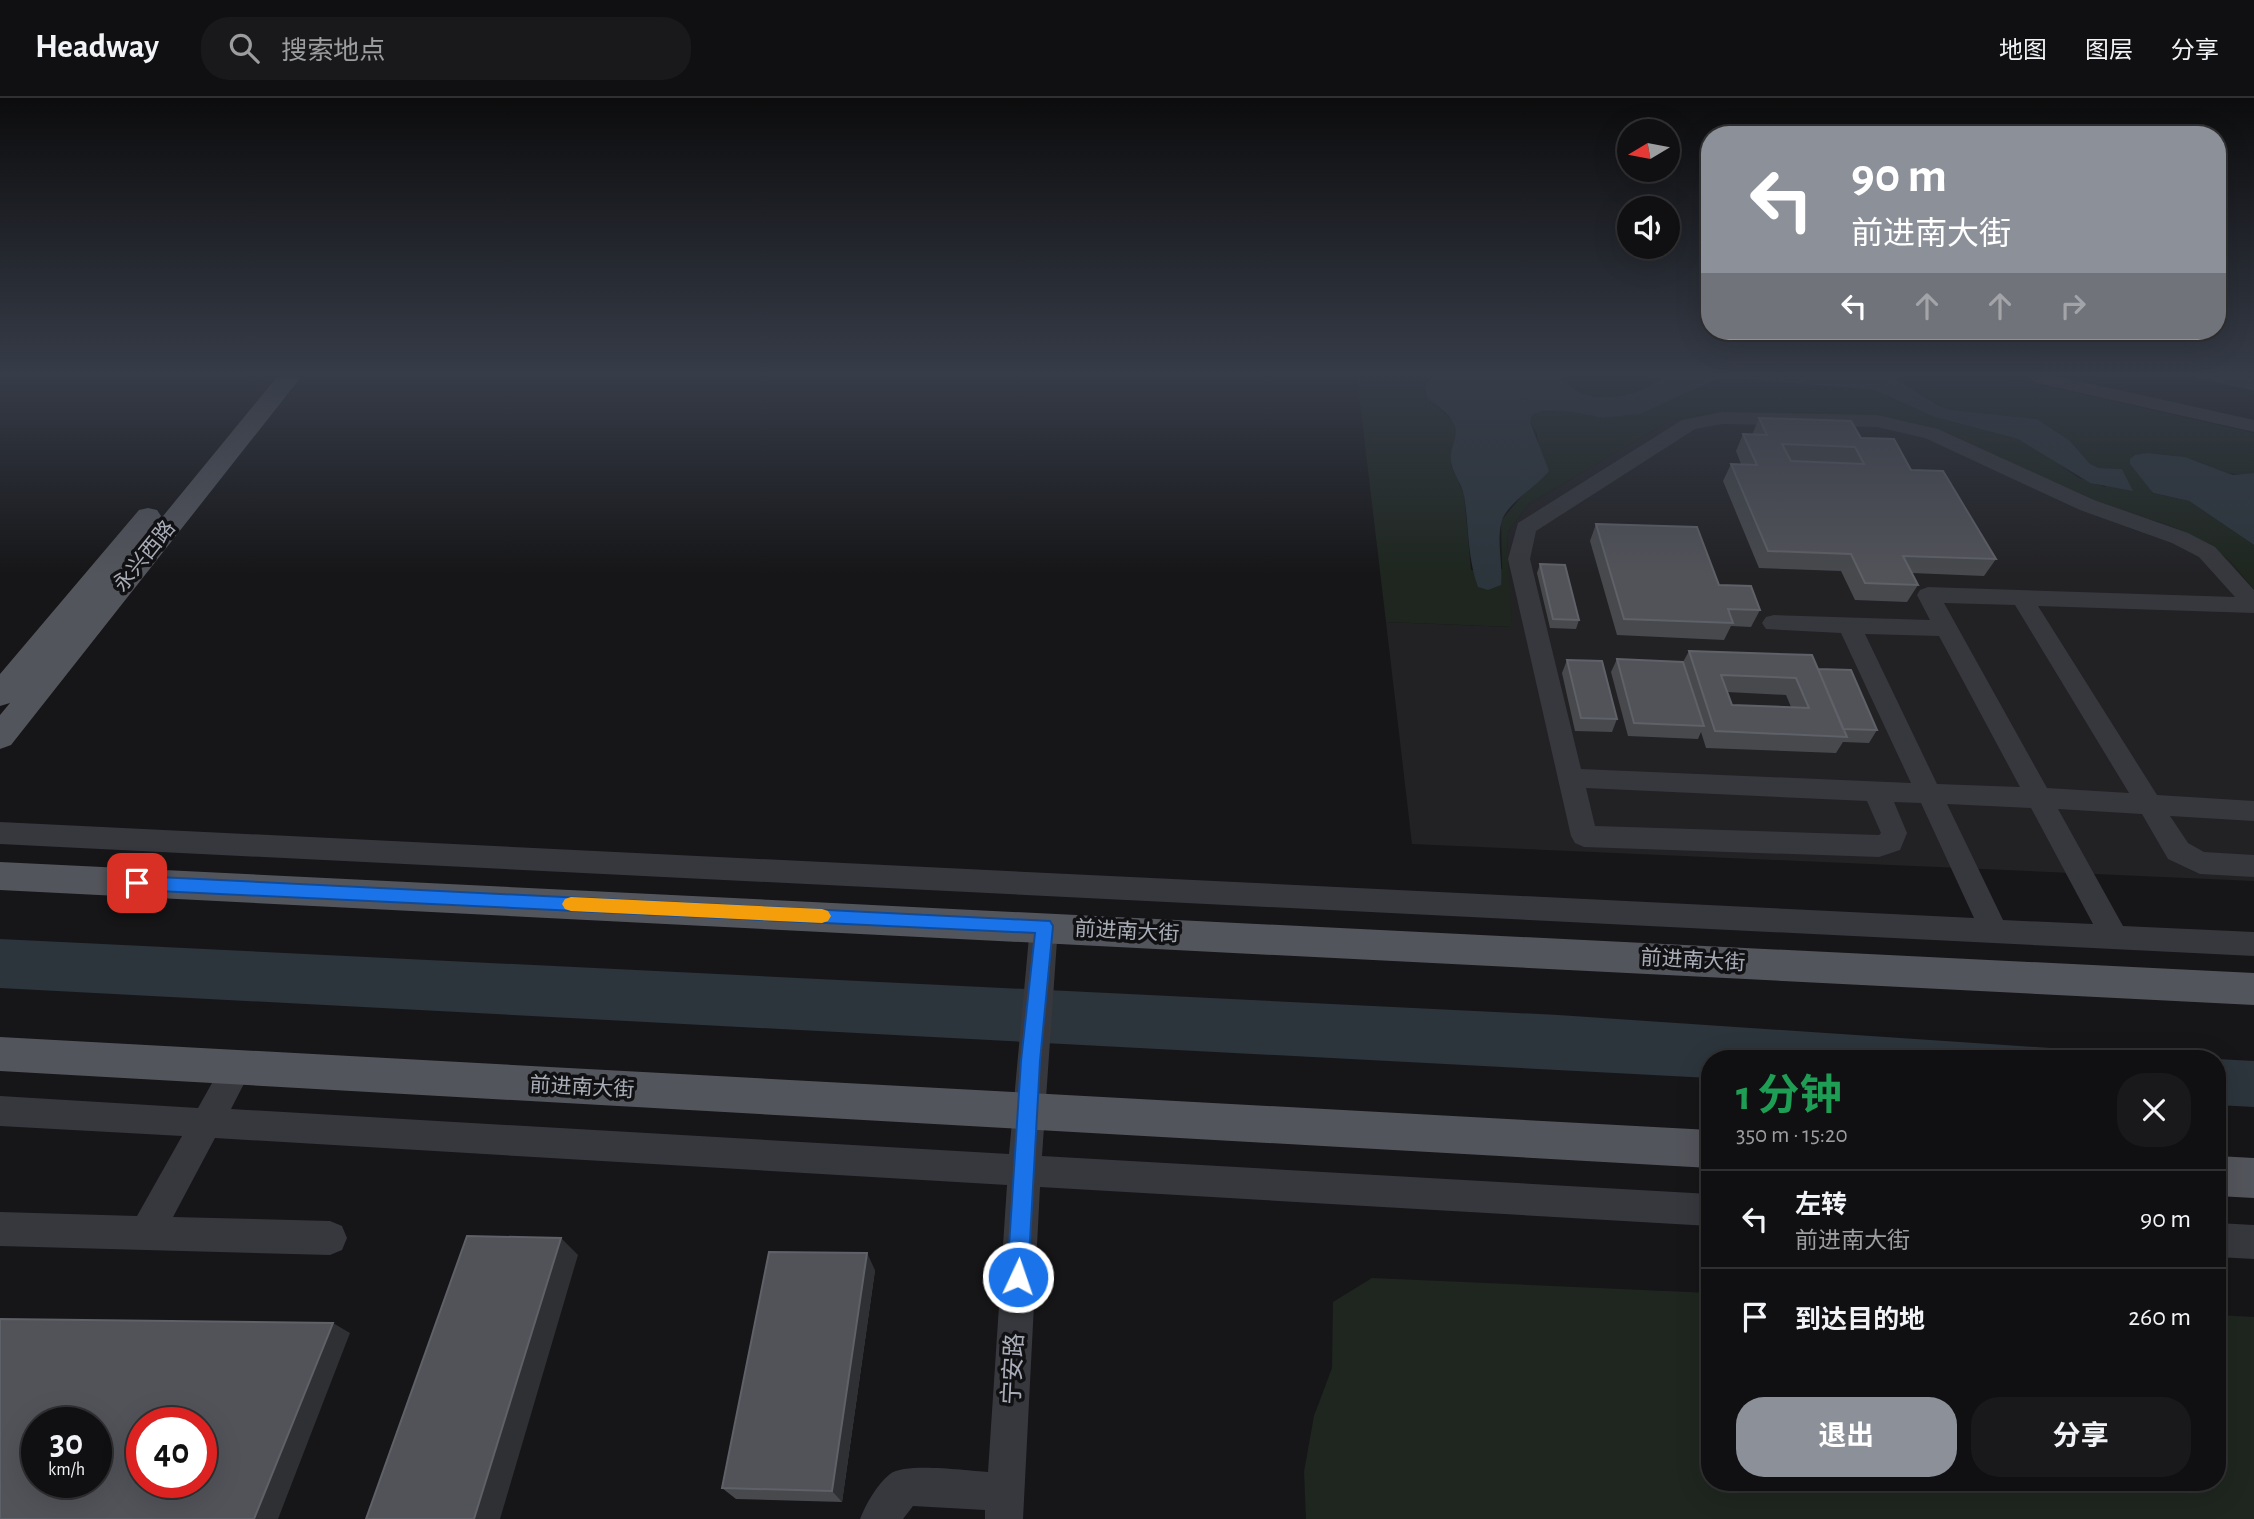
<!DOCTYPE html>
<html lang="zh">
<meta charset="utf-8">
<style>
:root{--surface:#101012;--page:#19191b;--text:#f1f3f6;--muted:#9c9d9f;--line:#303032;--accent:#8c9099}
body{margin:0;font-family:"Alegreya Sans","Noto Sans SC",sans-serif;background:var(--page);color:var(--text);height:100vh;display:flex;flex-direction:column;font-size:26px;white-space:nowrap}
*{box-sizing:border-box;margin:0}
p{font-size:23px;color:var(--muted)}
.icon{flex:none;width:38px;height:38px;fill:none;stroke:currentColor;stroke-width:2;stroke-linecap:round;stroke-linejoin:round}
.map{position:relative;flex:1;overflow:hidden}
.side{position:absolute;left:1701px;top:952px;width:525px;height:441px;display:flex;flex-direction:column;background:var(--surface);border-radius:28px;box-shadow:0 7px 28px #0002,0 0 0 2px var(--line)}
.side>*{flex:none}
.hud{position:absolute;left:1701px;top:28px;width:525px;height:214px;border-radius:28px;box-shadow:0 7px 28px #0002,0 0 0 2px var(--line);background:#8c9099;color:#fff;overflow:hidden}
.needle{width:46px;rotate:260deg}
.tools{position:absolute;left:1617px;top:21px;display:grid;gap:14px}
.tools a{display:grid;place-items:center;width:63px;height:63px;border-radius:50%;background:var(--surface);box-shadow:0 7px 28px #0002,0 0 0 2px var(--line);font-size:35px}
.speed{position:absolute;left:21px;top:1309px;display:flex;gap:14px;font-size:35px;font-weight:700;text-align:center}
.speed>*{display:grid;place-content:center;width:91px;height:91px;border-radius:50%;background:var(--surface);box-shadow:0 7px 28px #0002,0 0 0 2px var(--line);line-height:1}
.speed small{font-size:18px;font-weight:400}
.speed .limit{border:10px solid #d22;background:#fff;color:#111}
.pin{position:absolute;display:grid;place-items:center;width:60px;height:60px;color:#fff;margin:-30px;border-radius:14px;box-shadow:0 4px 10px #0006}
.me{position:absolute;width:77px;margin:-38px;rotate:3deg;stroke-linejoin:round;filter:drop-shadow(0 0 5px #0008)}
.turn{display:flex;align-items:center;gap:24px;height:147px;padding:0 35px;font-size:32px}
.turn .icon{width:91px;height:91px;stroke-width:2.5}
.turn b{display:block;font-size:49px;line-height:60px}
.lanes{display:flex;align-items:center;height:66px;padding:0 35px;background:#0003;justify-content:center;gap:35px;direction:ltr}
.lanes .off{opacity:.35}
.round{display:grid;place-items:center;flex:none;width:74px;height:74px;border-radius:28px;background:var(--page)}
.headline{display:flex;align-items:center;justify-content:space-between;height:119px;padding:0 35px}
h1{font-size:42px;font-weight:700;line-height:52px;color:#1e9e55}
.cta{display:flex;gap:14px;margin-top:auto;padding:14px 35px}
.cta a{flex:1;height:80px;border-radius:28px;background:var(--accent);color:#fff;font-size:28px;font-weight:700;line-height:80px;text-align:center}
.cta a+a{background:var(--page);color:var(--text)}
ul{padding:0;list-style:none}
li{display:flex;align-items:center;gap:21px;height:98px;padding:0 35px;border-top:2px solid var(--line)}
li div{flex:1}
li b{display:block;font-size:26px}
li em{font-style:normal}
header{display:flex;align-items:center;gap:42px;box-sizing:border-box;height:98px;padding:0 35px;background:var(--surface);border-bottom:2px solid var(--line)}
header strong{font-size:33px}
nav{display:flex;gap:38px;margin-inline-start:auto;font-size:24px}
.search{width:490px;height:63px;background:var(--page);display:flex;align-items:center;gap:18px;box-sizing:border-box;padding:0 24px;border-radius:28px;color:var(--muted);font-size:26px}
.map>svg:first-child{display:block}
.built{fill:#222225}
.green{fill:#1e261f}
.water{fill:#2c353c}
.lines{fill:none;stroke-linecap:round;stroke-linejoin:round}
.minor{fill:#37383d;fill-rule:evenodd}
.major{fill:#53555c;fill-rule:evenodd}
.wall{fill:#47494d;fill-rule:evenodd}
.shaded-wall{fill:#2f3033}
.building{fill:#525359;stroke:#5f6168;stroke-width:2;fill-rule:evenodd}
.route{fill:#1a73e8;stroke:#114b97;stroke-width:2}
.slow{fill:#f59e0b}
.labels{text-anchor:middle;stroke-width:7;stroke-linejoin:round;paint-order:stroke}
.street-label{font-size:21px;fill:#a8adb8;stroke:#111113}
.near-street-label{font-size:24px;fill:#a8adb8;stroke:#111113}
</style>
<header>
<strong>Headway</strong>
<div class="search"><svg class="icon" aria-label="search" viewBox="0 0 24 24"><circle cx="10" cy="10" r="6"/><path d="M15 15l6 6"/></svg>搜索地点</div>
<nav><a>地图</a><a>图层</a><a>分享</a></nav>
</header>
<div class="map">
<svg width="2254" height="1421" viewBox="0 0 2254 1421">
<rect width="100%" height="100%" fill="#161618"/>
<path class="built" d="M1717,314L1862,317L1922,327L1950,336L2131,417L2167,426L2208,446L2230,463L2254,492V783L1412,746L1386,524L1511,529L1507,435L1529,406L1669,323Z"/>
<path class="green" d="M1357,279H1432L1425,289L1427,300L1453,323L1457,335L1451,367L1464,396L1471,472L1502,471L1501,423L1529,389L1542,381L1537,336L1530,324L1532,317L1542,313L1573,314L1603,320L1639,316L1715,282L1733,280L1874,292L1935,319L2018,341L2046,357L2079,380L2105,389L2122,371L2099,370L2089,366L2069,342L2037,321L1952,312L1939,308L1892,279H2005L2254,335V375C2230,382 2209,365 2186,360C2173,357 2160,356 2148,355L2152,395L2189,403L2254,447V492L2230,463L2208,446L2167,426L2131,417L2072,393L1950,336L1922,327L1863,317L1717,314L1669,323L1529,406L1507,435L1512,529L1386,524Z
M1559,279H1663C1645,296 1605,305 1581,295C1572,291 1566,285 1559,279Z
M1372,1180L1710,1195V1384H2217V1217L2254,1219V1421H1306L1304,1374L1314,1318L1332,1270L1333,1204Z"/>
<path class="water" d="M1432,279H1559C1566,285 1572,291 1581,295C1605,305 1645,296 1663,279H1892L1939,308L1952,312L2037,321L2069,342L2090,366L2099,370L2122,371L2133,393L2090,385L2018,341L1935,319L1874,292L1733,280L1715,282L1640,316L1603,320L1573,314L1542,313L1532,317L1530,324L1549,373C1537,389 1505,405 1501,426C1497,446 1503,467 1501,487L1488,492L1478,489C1467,459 1469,428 1464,398C1462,385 1452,375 1451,363C1449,349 1460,339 1454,326C1449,314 1436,308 1427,300L1425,289Z
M2195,279H2254V293Z
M2148,355L2185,359L2233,377L2254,375V447L2189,403L2153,395L2130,366V361L2135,357Z
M0,841L1558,917L2214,961H1710V980L0,890Z
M2217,961L2254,963V1009L2217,1007Z"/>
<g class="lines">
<path class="minor" d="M2028,279H2060L2254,322V334L2037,285Z
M1722,314L1877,317L1938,331L2094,402L2188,435L2215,449L2254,492V515L2038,508L2157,697L2254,703V723L2170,718L2188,745L2204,754L2254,757V779L2200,776L2168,761L2142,716L2058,711L2123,828L2254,834V858L0,746V724L1974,820L1921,705L1894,704L1907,735L1900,752L1879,759L1584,749L1575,745L1571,738L1508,461L1518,425L1682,322ZM1722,326L1877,329L1925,340L2080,412L2172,445L2199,459L2235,499L1928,489L1920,492L1917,497L1930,522L1774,517L1766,519L1762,525L1766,531L1841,535L1911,685L1581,671L1530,461L1536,433L1695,331ZM1944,505L2015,507L2129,695L2047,690ZM1865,536L1939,538L2020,689L1937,686ZM1586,690L1867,703L1881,735L1879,737L1595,728ZM1947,706L2031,710L2093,826L2003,822Z
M1044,816L1054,820L1058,828L1042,1058L1710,1096V1128L1040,1089L1023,1421H985V1412L913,1408L903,1421H860C866,1406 877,1386 890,1376C906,1364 967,1373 988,1374L1007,1087L215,1040L173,1119L330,1123L342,1128L347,1140L342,1152L330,1157L0,1148V1114L137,1118L182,1038L0,1028V998L198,1010L226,960L237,956L248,960L252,970L231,1011L1009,1056L1030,828L1034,820Z
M2217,1125L2254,1127V1161L2217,1159Z"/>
<path class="major" d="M277,279H301L11,647L0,651V617L10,605L0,608V576L139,412L148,410L157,412L161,418L157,424L113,479Z
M0,764L2254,875V907L0,792Z
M0,939L1710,1032V1070L0,973Z
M2217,1058L2254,1060V1100L2217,1098Z"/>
</g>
<path class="wall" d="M1759,320L1861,340L1911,372L1996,461L1984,478L1912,475L1918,487L1907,504L1855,502L1841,473L1759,470L1723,383L1731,366H1741L1736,353L1743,336L1752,337Z
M1596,426L1719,487L1760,512L1751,529L1731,528L1724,542L1617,537L1590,443Z
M1540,466L1579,522L1576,531L1550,530L1537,475Z
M1689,553L1818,571L1877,632L1869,645L1843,644L1836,655L1706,650L1701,634L1698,641L1628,638L1611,574L1617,561L1683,564ZM1727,594L1786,597L1791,609L1732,607Z
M1567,562L1617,621L1612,634L1575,633L1562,575Z
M875,1172L842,1404L736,1401L722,1390Z"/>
<path class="shaded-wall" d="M561,1140L578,1157L500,1421H474Z
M867,1155L875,1172L842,1404L832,1393Z
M333,1225L350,1235L278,1421H254Z"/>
<path class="building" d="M1759,320L1851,323L1861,340L1894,341L1911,372L1943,373L1996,461L1903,458L1918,487L1865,485L1851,456L1768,453L1731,366L1757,367L1743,336L1767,337ZM1782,346L1855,349L1864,366L1791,363Z
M1596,426L1697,429L1719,487L1751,488L1760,512L1728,511L1733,525L1624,521Z
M1540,466L1565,467L1579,522L1553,521Z
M1689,553L1812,557L1847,639L1715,633ZM1721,577L1796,580L1809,610L1732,607Z
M1617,561L1683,564L1704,628L1634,625Z
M1567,562L1602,563L1617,621L1581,620Z
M1818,571L1851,572L1877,632L1843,631Z
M467,1138L561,1140L474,1421H366Z
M769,1154L867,1155L832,1393L722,1390Z
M0,1221L333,1225L254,1421H0ZM37,1325H96V1384H37ZM142,1325H201V1384H142Z"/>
<linearGradient id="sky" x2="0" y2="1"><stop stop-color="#0c0c0d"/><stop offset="0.58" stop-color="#363c48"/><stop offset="1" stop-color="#363c48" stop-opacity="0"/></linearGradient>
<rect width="2254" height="477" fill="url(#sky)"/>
<path class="route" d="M137,778L1050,823L1053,828L1040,963L1028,1179L1025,1187L1018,1190L1010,1187L1007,1179L1021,963L1035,835L137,792L131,790L128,785L131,780Z"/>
<path class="slow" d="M571,799L822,811L828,813L831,818L828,823L822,825L571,813L565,811L562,806L565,801Z"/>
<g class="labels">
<g class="street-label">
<text transform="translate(144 458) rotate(-51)" y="7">永兴西路</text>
<text transform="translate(1127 833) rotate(3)" y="7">前进南大街</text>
<text transform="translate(1693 862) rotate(3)" y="7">前进南大街</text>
<text transform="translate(582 989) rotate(3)" y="7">前进南大街</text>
</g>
<g class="near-street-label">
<text transform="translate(1013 1271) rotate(-87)" y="8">宁安路</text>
</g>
</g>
</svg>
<div class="tools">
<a><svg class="needle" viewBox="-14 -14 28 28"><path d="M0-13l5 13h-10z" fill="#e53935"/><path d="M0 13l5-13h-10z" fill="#9c9d9f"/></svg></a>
<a><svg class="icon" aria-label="sound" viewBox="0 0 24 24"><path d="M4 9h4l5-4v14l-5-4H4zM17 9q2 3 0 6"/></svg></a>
</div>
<div class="speed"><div>30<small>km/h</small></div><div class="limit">40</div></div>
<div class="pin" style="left:137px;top:785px;background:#d93025"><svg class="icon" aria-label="arrive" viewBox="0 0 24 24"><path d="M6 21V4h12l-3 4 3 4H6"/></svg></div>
<svg class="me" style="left:1018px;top:1179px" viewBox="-20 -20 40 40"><circle r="17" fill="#1a73e8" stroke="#fff" stroke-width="3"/><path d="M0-11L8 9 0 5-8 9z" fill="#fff"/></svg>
<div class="hud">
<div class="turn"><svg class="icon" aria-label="left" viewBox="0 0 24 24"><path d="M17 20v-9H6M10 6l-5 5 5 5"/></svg><div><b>90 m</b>前进南大街</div></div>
<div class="lanes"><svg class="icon" aria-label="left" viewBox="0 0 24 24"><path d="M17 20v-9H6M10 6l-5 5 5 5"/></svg><svg class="icon off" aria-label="ahead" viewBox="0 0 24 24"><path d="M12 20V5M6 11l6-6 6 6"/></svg><svg class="icon off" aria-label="ahead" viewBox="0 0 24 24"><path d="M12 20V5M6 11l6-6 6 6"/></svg><svg class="icon off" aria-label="right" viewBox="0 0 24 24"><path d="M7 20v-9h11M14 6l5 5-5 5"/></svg></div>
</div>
<section class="side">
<div class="headline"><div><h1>1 分钟</h1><p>350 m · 15:20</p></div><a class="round"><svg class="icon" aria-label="close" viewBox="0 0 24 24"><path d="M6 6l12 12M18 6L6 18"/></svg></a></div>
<ul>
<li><svg class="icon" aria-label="left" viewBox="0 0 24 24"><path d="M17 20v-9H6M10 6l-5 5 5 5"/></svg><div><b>左转</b><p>前进南大街</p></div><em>90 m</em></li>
<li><svg class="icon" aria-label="arrive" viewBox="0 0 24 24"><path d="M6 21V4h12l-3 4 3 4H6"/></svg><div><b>到达目的地</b></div><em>260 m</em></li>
</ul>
<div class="cta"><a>退出</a><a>分享</a></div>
</section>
</div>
